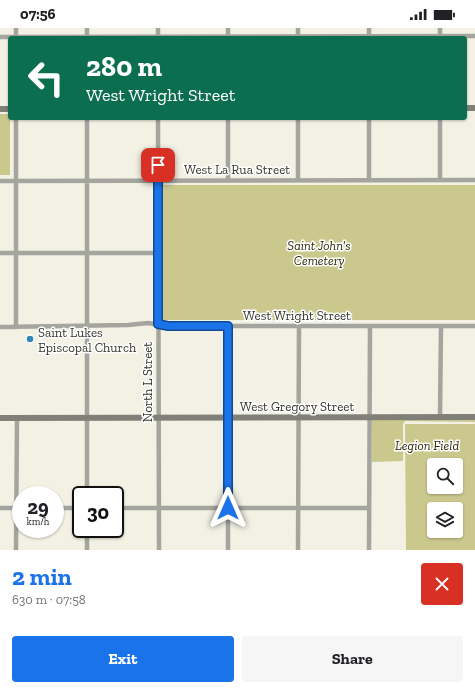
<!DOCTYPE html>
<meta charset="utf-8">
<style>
:root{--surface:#fff;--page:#f6f6f6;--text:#202124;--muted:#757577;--accent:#1a73e8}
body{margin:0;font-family:"Zilla Slab",serif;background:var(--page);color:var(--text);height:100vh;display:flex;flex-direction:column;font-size:15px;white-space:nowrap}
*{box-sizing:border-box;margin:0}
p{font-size:13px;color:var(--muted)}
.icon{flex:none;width:22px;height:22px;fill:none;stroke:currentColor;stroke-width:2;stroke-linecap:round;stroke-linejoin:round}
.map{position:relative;height:522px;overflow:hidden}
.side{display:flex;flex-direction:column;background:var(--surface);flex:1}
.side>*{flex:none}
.top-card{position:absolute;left:8px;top:8px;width:459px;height:84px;border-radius:4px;box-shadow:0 1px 3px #0004;background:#0b6e4f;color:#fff;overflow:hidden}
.controls{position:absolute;left:427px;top:430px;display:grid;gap:8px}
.controls a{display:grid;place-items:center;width:36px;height:36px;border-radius:4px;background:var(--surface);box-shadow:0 1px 3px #0004;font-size:20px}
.speed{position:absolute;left:12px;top:458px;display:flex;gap:8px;font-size:20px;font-weight:700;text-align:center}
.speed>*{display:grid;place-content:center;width:52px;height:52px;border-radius:50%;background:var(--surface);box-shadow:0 1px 3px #0004;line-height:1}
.speed small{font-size:10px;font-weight:400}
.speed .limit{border:2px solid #111;border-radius:6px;background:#fff;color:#111}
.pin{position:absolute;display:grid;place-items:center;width:34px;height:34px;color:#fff;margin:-17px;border-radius:8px;box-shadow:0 2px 6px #0006}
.me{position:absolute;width:44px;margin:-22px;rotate:0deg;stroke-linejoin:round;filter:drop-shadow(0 0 3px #0008)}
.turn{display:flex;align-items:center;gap:14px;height:84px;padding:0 12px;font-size:18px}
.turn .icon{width:52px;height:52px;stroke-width:2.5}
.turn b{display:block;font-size:28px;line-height:34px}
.round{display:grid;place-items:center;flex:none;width:42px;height:42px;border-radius:4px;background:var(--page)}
.head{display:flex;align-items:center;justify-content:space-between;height:68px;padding:0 12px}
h1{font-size:24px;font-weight:800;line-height:30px;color:var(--accent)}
.button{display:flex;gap:8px;margin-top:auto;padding:8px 12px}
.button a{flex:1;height:46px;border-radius:4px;background:var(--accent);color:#fff;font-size:16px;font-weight:800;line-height:46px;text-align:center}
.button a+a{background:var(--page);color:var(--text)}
.status{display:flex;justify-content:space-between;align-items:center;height:28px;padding:0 20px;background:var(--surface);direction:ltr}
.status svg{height:11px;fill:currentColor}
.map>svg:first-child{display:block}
.green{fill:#cbc88e;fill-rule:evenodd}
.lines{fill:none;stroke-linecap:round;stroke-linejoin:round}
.street{stroke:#a5a59f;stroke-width:4.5}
.secondary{stroke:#808078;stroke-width:6}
.route-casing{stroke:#114b97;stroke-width:10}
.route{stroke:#1a73e8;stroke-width:7}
.poi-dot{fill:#3286b6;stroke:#fff;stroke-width:1.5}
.labels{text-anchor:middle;stroke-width:3;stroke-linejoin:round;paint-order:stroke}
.street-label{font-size:13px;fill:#353530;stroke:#fff}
.park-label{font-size:13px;font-style:italic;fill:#2d2a09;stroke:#fff}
.poi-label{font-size:13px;fill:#353530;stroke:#fff;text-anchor:start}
</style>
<div class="status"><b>07:56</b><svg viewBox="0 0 49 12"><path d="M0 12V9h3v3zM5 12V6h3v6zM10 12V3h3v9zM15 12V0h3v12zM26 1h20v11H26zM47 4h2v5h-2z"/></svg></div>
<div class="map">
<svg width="475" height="522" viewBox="0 0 475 522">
<rect width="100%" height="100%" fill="#f2f1e4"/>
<path class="green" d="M0,86H10V147H0Z
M162,157H475V292H162Z
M372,391H475V394L405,393L403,396V433L372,434Z
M405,396H475V522H406ZM434,437H456V459H434ZM434,481H456V503H434Z"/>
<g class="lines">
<path class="street" d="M87,0V10
M158,0V10
M228,0V10
M440,0V10
M0,9L475,8
M16,10V0
M298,10V0
M369,10V0
M16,90V299
M87,90V467
M158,90L159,522
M228,90V152
M369,90V152
M440,90V152
M298,152V90
M0,153L475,152
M0,225H158
M0,299L128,297L148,295L168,298H475
M440,389L441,298
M0,480H21
M55,480H81
M115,480H369
M16,522L17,390
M87,522V501
M228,522V297
M298,522L299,298
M369,522L370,298"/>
<path class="secondary" d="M465,80H475
M0,81H10
M0,390L475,389"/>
</g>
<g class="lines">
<defs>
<path id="route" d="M158,137V296L168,298H228V480"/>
</defs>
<use href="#route" class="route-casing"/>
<use href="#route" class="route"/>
</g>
<circle class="poi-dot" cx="30" cy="311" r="4"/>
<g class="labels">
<g class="street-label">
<text x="237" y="146">West La Rua Street</text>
<text x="297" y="292">West Wright Street</text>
<text transform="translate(147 354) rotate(-90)" y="5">North L Street</text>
<text x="297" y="383">West Gregory Street</text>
</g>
<g class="park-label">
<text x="319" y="222">Saint John's<tspan x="319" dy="15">Cemetery</tspan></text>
<text x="427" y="422">Legion Field</text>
</g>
<g class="poi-label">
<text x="38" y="309">Saint Lukes<tspan x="38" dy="15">Episcopal Church</tspan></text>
</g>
</g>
</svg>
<div class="controls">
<a><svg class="icon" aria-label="search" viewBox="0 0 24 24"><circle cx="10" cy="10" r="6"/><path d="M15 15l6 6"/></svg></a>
<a><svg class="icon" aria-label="layers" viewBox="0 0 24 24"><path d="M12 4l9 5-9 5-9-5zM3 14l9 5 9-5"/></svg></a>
</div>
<div class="speed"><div>29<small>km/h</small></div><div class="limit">30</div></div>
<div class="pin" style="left:158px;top:137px;background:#d93025"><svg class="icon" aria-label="arrive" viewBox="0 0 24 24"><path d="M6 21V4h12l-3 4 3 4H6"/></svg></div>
<svg class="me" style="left:228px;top:480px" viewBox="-20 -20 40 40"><path d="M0-17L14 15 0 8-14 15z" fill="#1a73e8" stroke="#fff" stroke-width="4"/></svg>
<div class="top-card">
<div class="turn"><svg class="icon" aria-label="left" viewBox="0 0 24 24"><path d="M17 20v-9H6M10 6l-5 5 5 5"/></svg><div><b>280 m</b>West Wright Street</div></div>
</div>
</div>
<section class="side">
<div class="head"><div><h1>2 min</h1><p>630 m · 07:58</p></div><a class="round" style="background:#d93025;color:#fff"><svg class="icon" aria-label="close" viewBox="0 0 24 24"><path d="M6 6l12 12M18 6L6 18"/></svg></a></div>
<div class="button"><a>Exit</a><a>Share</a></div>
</section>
